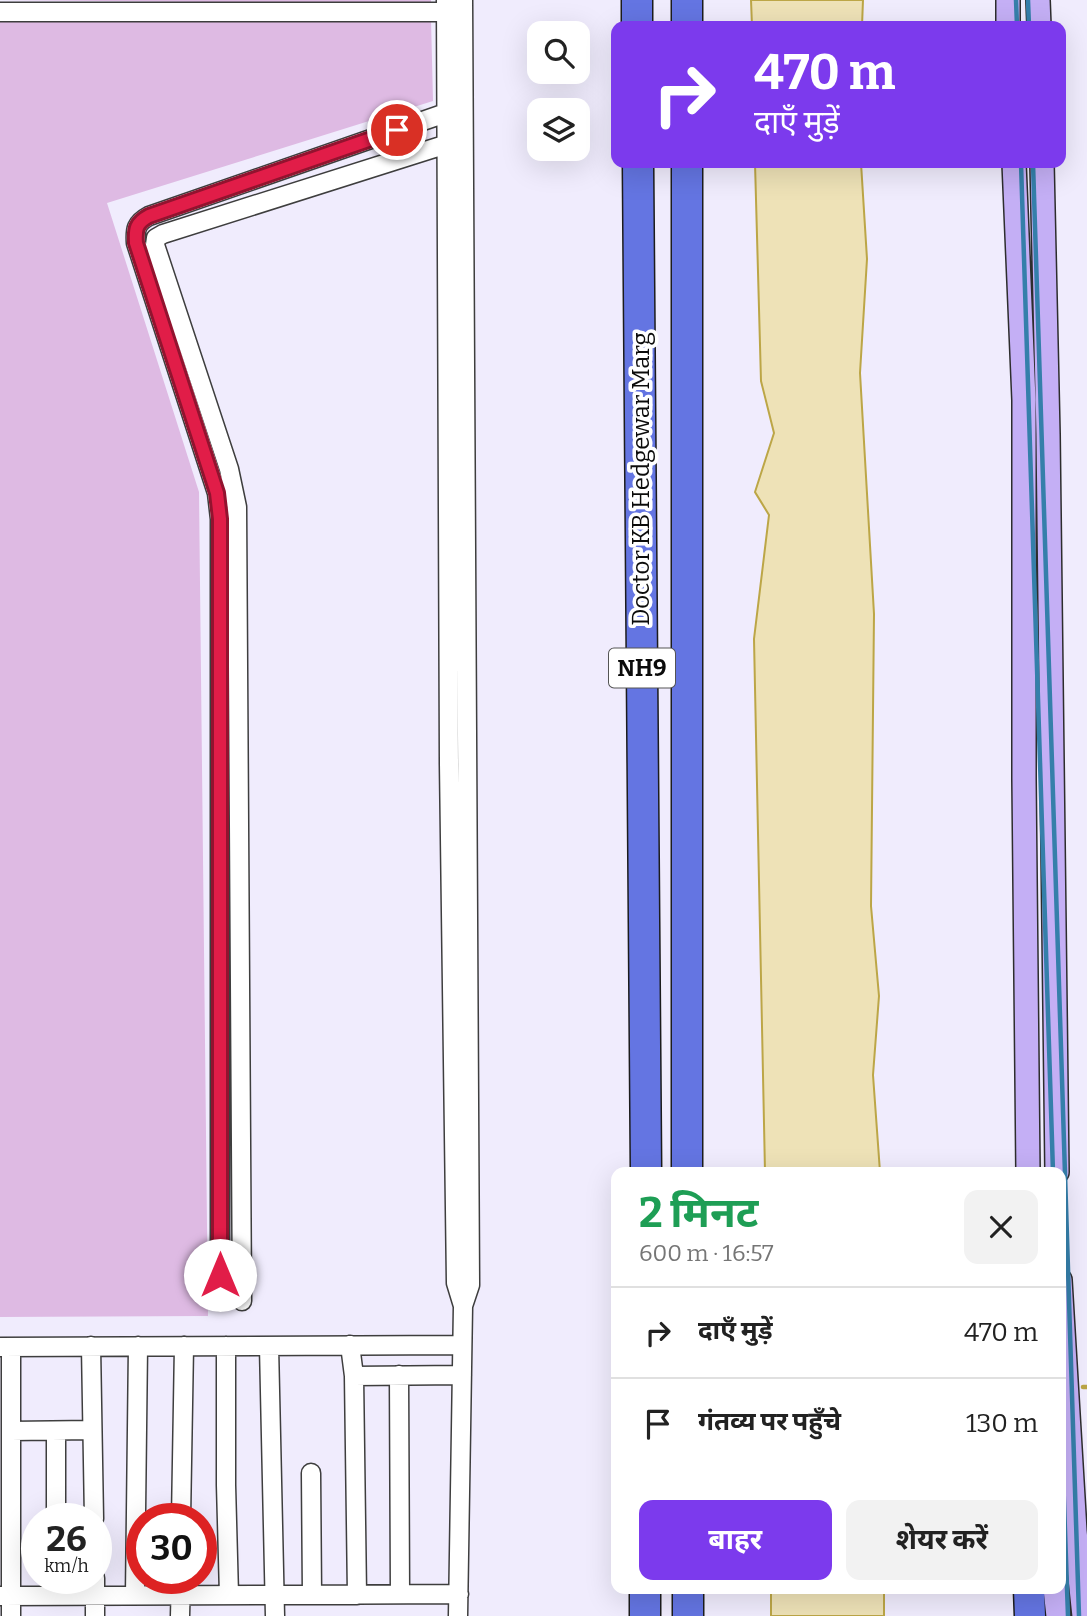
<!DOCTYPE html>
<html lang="hi">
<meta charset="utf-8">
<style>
:root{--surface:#fff;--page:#f2f2f2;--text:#222;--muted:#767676;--line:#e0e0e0;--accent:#7c3aed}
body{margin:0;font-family:Bitter,"Noto Sans Devanagari",serif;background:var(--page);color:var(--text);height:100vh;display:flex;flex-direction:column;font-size:26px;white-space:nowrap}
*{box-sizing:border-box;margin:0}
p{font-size:23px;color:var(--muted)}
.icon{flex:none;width:38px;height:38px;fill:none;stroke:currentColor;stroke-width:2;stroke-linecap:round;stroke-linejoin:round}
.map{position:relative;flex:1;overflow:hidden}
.sheet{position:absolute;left:611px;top:1167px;width:455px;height:427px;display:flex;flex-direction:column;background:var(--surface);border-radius:14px;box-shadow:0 7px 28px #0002}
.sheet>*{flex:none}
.guide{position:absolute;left:611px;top:21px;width:455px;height:147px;border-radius:14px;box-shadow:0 7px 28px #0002;background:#7c3aed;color:#fff;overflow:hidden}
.tools{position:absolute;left:527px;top:21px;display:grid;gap:14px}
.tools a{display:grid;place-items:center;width:63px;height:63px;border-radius:14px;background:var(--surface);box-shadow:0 7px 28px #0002;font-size:35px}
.speed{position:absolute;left:21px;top:1503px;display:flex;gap:14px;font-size:35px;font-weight:700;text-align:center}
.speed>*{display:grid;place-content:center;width:91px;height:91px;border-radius:50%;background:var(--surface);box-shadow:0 7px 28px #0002;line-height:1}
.speed small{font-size:18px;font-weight:400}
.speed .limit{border:10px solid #d22;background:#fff;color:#111}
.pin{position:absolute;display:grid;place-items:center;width:60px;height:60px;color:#fff;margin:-30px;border:4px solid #fff;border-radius:50%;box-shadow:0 2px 7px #0007}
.me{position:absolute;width:77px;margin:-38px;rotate:0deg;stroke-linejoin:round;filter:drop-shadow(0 0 5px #0008)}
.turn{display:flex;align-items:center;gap:24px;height:147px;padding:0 28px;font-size:32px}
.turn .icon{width:91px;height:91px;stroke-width:2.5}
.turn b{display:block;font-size:49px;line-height:60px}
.round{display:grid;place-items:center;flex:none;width:74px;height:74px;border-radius:14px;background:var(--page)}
.head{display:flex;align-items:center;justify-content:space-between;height:119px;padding:0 28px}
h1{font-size:42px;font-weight:700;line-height:52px;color:#1e9e55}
.action{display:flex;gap:14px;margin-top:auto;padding:14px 28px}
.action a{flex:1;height:80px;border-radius:14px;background:var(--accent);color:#fff;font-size:28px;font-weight:700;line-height:80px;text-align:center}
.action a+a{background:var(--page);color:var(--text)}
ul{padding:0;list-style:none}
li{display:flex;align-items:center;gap:21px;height:91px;padding:0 28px;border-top:2px solid var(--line)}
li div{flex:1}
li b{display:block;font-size:26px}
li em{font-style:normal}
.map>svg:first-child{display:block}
.green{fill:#debae3}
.water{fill:#eee2b7;stroke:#bca647;stroke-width:2}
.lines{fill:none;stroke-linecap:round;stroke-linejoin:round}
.stream{stroke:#bca647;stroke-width:4.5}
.street-casing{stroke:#3e3e3e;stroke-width:21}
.secondary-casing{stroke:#2d2d2d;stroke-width:26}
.highway-casing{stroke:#1c1c1c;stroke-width:33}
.street{stroke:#fff;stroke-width:18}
.secondary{stroke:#c4aff5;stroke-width:23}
.highway{stroke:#6475e2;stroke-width:30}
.rail{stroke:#357faa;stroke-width:4.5}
.route-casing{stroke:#92132f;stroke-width:18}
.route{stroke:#e11d48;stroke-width:12}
.labels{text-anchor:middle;stroke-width:7;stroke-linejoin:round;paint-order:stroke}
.shield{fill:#fff;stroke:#545454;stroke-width:2}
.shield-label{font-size:23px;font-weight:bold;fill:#0b0b0b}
.street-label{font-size:24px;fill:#0b0b0b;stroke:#fff}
</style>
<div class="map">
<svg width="1087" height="1616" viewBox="0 0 1087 1616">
<rect width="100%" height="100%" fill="#f0ecfd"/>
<path class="green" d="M0,0H431V4Z
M431,19L433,101L107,203L199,492L208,1316L0,1317V21Z"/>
<path class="water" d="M751,0H863L862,26H752Z
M755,163H861L867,259L860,373L874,614L871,906L879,996L873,1075L880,1172H765L754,639L769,515L755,492L774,433L761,381Z
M771,1589H884V1616H771Z"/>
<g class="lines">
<path class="stream" d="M1083,1387H1087"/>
<defs>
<path id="street" d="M446,0L449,764L456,1283L463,1306
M0,12H446
M220,1301V519L217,493L136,243C135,229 136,223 149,216L463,107
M242,1301L237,507L229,469L155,245L156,238L163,234L463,139
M350,1345L354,1376L357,1595
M91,1346L94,1519
M226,1346V1485L229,1595
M269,1346L275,1616
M0,1347L462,1345
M399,1375L400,1594
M354,1376L462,1375
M11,1431L92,1430
M56,1431V1519
M311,1473L312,1595
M181,1519L184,1346
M95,1578V1616
M135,1595L138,1346
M0,1596L459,1594
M11,1616V1347
M180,1616L181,1578
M458,1616L463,1306L470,1285L463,0"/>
<path id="secondary" d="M1008,0V26
M1038,0L1039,26
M1014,163L1024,400V779L1028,1172
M1042,163L1048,434L1057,1172
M1060,1280L1075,1531L1084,1616
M1055,1589L1058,1616"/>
<path id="highway" d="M637,0V26
M687,0V26
M638,163L646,1172
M687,163V1172
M688,1589V1616
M1029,1589L1030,1616
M645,1616V1589"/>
</defs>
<use href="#street" class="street-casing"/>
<use href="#secondary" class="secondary-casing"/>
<use href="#highway" class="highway-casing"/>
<use href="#street" class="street"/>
<use href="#secondary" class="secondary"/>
<use href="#highway" class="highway"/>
<path class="rail" d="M1016,0L1017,26
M1028,0L1029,26
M1021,163L1053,1172
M1033,163L1079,1616
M1060,1389L1068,1616"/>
</g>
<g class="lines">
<defs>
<path id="route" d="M220,1275V519L217,493L136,243C135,229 136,223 149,216L397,130"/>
</defs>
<use href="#route" class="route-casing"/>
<use href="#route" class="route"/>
</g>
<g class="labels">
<rect class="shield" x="609" y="648.5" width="66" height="39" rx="5"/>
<g class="shield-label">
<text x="642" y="676">NH9</text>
</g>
<g class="street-label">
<text transform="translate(641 479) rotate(-90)" y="8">Doctor KB Hedgewar Marg</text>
</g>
</g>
</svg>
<div class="tools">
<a><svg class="icon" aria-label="search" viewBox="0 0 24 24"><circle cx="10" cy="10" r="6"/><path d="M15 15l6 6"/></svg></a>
<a><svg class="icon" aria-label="layers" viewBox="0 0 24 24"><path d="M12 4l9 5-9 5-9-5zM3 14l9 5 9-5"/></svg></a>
</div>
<div class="speed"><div>26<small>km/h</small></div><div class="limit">30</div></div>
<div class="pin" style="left:397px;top:130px;background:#d93025"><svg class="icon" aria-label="arrive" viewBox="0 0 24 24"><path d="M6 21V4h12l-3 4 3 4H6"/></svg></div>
<svg class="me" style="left:220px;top:1275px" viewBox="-20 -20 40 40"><circle r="19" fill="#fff"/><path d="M0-13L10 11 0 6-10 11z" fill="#e11d48"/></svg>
<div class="guide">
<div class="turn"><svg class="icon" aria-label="right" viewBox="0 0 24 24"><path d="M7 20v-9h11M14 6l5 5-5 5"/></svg><div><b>470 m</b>दाएँ मुड़ें</div></div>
</div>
<section class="sheet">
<div class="head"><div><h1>2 मिनट</h1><p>600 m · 16:57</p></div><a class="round"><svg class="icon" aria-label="close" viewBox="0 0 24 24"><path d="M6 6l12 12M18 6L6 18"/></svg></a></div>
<ul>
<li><svg class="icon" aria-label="right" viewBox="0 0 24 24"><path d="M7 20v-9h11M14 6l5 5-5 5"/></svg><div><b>दाएँ मुड़ें</b></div><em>470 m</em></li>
<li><svg class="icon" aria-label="arrive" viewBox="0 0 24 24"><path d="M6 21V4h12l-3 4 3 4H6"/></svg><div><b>गंतव्य पर पहुँचे</b></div><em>130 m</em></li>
</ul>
<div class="action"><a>बाहर</a><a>शेयर करें</a></div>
</section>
</div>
